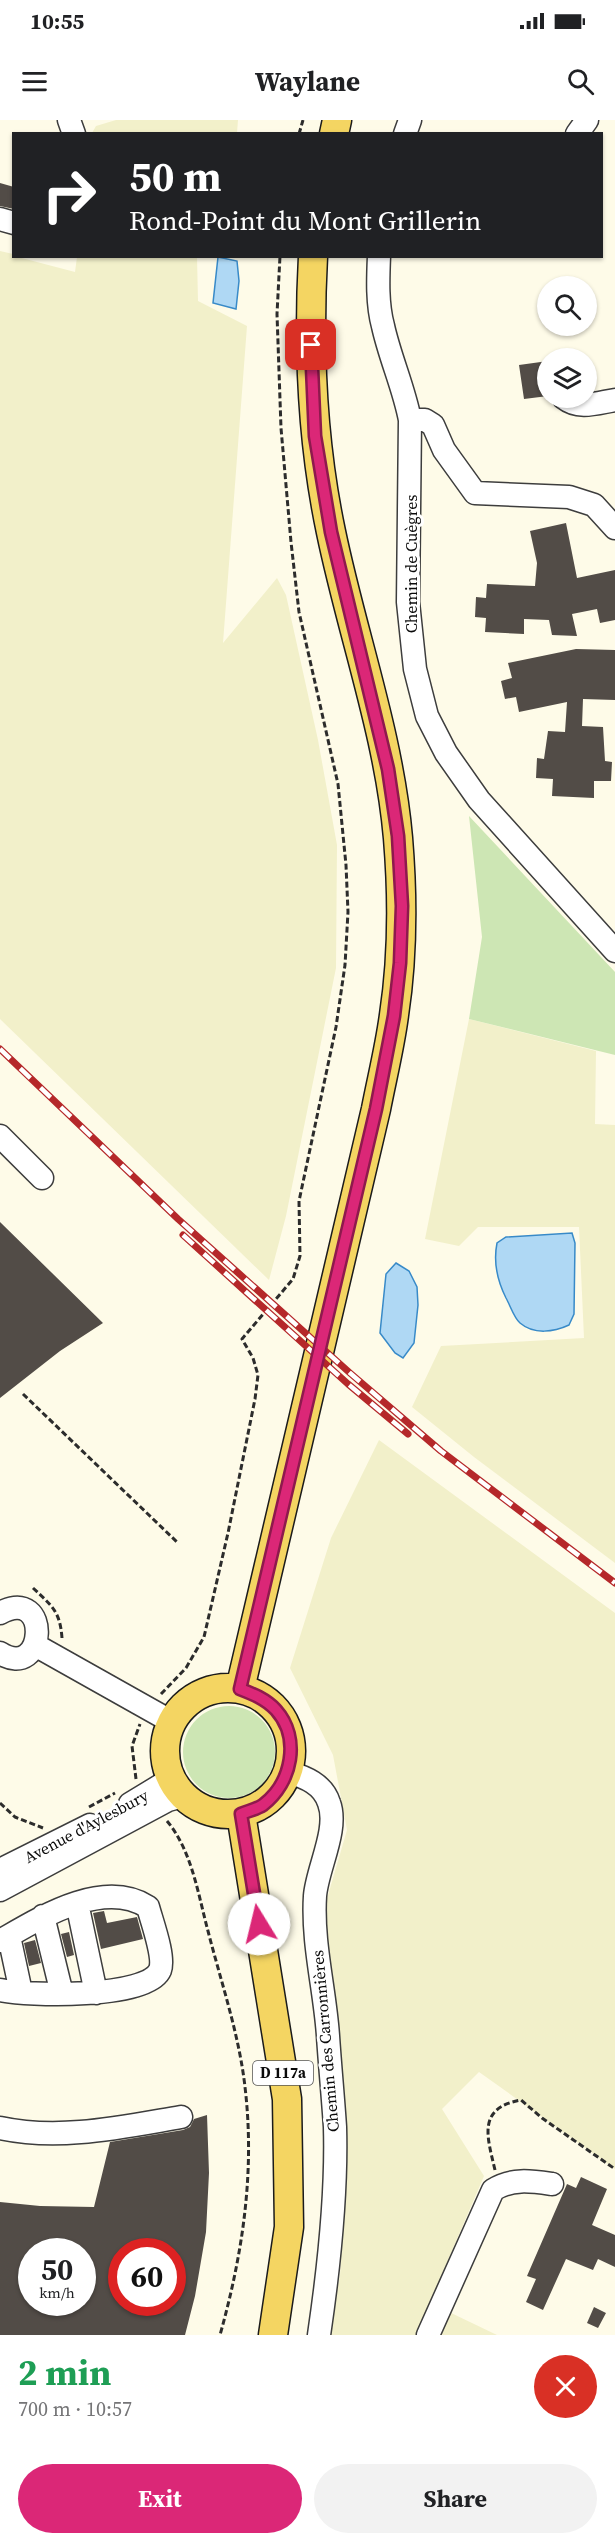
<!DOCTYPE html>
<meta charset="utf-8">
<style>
:root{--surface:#fff;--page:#f2f2f2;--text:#202124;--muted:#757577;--accent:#db2777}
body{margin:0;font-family:"Source Serif 4",serif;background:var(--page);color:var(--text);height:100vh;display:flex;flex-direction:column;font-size:22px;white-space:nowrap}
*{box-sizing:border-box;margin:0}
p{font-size:20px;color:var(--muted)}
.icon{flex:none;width:33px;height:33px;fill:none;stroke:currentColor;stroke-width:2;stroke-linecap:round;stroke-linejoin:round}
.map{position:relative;height:2215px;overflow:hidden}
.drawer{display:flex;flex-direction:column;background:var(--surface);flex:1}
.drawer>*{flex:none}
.guide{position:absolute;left:12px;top:12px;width:591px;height:126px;border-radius:0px;box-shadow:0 2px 4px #0004;background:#202124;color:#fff;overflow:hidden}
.controls{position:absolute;left:537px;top:156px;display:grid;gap:12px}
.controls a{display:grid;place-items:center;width:60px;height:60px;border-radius:50%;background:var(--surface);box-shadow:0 2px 4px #0004;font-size:30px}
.speed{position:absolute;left:18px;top:2118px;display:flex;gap:12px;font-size:30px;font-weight:700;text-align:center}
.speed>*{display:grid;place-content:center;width:78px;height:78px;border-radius:50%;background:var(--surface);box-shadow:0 2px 4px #0004;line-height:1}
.speed small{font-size:15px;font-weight:400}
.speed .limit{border:9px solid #d22;background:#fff;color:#111}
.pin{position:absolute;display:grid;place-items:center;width:51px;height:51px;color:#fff;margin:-26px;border-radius:12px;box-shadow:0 3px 9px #0006}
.me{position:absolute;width:66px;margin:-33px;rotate:351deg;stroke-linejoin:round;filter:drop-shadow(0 0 4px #0008)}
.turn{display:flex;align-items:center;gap:21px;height:126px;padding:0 18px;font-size:27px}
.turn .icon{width:78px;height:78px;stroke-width:2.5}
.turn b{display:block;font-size:42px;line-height:51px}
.round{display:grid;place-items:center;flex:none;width:63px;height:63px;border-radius:32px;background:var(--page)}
.overview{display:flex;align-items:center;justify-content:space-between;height:102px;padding:0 18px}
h1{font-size:36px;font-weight:700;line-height:45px;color:#1e9e55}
.button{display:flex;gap:12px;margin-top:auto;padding:12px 18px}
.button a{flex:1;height:69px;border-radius:36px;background:var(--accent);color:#fff;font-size:24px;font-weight:700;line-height:69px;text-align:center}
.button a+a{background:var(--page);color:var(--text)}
.status{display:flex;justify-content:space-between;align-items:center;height:42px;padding:0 30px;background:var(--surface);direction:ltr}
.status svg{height:16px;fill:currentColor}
header{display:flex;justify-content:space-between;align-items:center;height:78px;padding:0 18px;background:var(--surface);font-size:27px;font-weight:700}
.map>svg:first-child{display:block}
.farmland{fill:#f2f0ca}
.green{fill:#cde6b4}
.water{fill:#afd8f4;stroke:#388ac8;stroke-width:1.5}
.building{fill:#524c47;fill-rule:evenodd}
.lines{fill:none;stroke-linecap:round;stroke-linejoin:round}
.minor-casing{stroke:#3d3d3d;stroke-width:25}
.major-casing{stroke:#1b1b1b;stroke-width:31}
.path{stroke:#2c2c2c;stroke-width:3;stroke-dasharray:6 3;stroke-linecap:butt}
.minor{stroke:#fff;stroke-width:22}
.major{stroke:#f4d562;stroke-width:28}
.rail-casing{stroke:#b5282a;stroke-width:7}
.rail{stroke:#fff;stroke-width:4.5;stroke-dasharray:14;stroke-linecap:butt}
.route-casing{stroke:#8e194d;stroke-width:15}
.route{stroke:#db2777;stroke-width:10}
.labels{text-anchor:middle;stroke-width:6;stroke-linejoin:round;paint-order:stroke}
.shield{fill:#fff;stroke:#545454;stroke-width:1.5}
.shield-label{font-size:15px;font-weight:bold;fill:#0a0a0a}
.street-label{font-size:16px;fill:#0a0a0a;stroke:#fff}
</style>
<div class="status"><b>10:55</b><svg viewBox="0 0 49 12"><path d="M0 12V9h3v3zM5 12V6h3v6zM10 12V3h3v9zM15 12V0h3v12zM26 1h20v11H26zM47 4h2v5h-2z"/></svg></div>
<header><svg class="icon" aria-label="menu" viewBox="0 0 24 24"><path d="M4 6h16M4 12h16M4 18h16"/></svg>Waylane<svg class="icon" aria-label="search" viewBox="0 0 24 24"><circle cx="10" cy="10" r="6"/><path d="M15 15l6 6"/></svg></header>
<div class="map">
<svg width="615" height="2215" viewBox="0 0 615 2215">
<rect width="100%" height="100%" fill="#fefbe8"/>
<path class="farmland" d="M116,0H238L237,13H92L96,6Z
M0,131L13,134L14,136L75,152L77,137H197L198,181L247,206L223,523L277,458L286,475L318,620L337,725L336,848L286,1096L269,1160L0,899Z
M469,899L596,931L595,1004L615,1005V1443L474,1337L412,1287L441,1226L584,1218L579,1107H478L459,1126L425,1119Z
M379,1320L615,1493V2049L479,1952L442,1989L484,2056L416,2215H327L340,2156L346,2042L324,1789L347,1710L333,1635L290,1548L331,1418Z
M447,2191L497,2215H436Z"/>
<path class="green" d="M469,696L615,852V935L469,899L482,817Z
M183 1632a46 46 0 1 1 92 0a46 46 0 1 1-92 0Z"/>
<path class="water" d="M218,137L237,141L239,161L236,189L213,183Z
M572,1113L575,1123L574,1194L569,1205C554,1212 534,1215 520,1203C514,1198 510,1185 506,1178C497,1160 493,1143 497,1123L506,1117Z
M396,1143L409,1151L417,1167L418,1185L414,1223L403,1238L395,1233L380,1213L386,1154Z"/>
<path class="building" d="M0,63L14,67V89L0,86Z
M548,241V276L524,279L519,245Z
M566,403L577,458L615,450V500L600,503L597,489L572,494L577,516L552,515L549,500L524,499V514L485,512L486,498L475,497L476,477L486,478L487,464L535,466L537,443L530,411Z
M576,529L615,530V580L583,579L582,606L603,607L605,641L612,642L611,661H594V678L552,676L553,659L536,658L537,638L544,639L548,611L565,612L567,582L519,592L516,577L505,579L501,561L512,558L508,543Z
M0,1102L103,1203L60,1231L0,1278Z
M104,1791L107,1803L137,1797L143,1819L101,1829L93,1793Z
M69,1812L74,1835L67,1837L61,1814Z
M35,1820L41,1843L29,1846L24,1823Z
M207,1995L209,2053L206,2112L195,2176L185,2215H0V2082L40,2086L94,2087L110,2022L183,2010L190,2007L194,1999ZM32,2132H82V2182H32ZM122,2132H172V2182H122Z
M581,2057L607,2069L592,2105L615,2115V2147L598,2139L593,2150L566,2139L543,2190L526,2182L536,2159L527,2156L567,2064L576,2068Z
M594,2187L606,2193L598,2208L587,2203Z"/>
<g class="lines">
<defs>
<path id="minor" d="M69,0L74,14
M405,14L410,0
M577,14L587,0
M0,99L14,103
M379,136C378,159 377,184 383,206C390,238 404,268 410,300L408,482L415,549L427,596L446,633L479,680L615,831
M564,278C579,290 597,283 615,280
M410,300H425L433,305L444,330L475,373L569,377L594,385L615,408
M0,1016L42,1058
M0,1493C52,1465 46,1562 0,1533
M35,1525L172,1602
M288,1652C305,1657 323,1664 329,1683C339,1709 317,1749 315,1776C312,1823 325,1870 328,1916C330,1946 333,1977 335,2007C337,2076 329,2147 319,2215
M130,1684L171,1659
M0,1750L90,1705
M0,1770L168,1680L183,1676
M77,1783L96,1873
M43,1796L62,1874
M9,1816L21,1872
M0,1821C40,1798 103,1758 148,1787C152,1802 165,1837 160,1850C148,1879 27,1876 0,1870
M0,2008C60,2021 122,2007 181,1997
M428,2215L493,2070C512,2058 531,2061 552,2064"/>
<path id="major" d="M334,14L337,0
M165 1631a63 63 0 1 1 126 0a63 63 0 1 1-126 0Z
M240,1569L376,989C382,958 390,926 394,895C403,836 403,778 398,718C389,614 352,514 331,412C312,322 308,228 313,136
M241,1694L287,1979L289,2107L273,2215"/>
</defs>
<use href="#minor" class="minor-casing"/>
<use href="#major" class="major-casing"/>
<path class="path" d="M299,14L303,0
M23,1274L178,1423
M33,1468C52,1486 60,1491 62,1518
M161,1574L186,1548L204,1517L228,1413L255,1279L258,1255L253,1238L242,1219L293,1159L300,1136L299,1081L336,907L345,845L348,792L346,745L338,664L299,492L291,422L281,308L277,194L280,136
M136,1659L132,1626L140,1604
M0,1683L15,1697L43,1708
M89,1687L115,1673
M167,1701C192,1731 198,1774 208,1811C221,1862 239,1914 245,1967C255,2051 243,2133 220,2215
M495,2050C487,2016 477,1988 521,1980L542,1998L615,2049"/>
<use href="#minor" class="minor"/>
<use href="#major" class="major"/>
<defs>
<path id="rail" d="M0,929L178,1099L350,1253L441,1331L615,1463
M183,1115L348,1264L408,1314"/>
</defs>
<use href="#rail" class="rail-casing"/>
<use href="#rail" class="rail"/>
</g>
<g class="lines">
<defs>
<path id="route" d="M259,1804L241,1694C248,1691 257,1689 263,1685C292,1663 301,1618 276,1590C266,1579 253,1574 240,1569L376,989L394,896L400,843L402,786L398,716L388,649L331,412L315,316L311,225"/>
</defs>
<use href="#route" class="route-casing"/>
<use href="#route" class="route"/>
</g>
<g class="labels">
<rect class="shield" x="253" y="1941" width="60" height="24" rx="4.5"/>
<g class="shield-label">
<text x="283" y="1958">D 117a</text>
</g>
<g class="street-label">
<text transform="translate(411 444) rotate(-90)" y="6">Chemin de Cuègres</text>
<text transform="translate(86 1706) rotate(-28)" y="6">Avenue d'Aylesbury</text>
<text transform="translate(325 1921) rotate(-95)" y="6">Chemin des Carronnières</text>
</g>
</g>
</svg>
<div class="controls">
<a><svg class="icon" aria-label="search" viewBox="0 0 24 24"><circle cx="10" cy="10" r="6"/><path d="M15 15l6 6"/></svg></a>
<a><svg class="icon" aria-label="layers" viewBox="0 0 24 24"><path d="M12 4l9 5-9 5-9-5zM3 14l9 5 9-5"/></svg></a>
</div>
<div class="speed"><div>50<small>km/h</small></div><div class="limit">60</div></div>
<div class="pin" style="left:311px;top:225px;background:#d93025"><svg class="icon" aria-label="arrive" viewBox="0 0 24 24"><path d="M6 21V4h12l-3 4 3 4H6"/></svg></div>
<svg class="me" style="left:259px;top:1804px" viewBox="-20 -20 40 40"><circle r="19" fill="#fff"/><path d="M0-13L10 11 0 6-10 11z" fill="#db2777"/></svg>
<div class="guide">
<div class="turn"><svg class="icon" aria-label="right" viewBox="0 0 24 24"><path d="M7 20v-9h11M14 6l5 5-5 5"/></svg><div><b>50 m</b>Rond-Point du Mont Grillerin</div></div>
</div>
</div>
<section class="drawer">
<div class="overview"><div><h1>2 min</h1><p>700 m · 10:57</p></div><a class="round" style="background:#d93025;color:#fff"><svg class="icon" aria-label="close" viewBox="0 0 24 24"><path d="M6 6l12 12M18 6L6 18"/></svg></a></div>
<div class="button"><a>Exit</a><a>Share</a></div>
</section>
